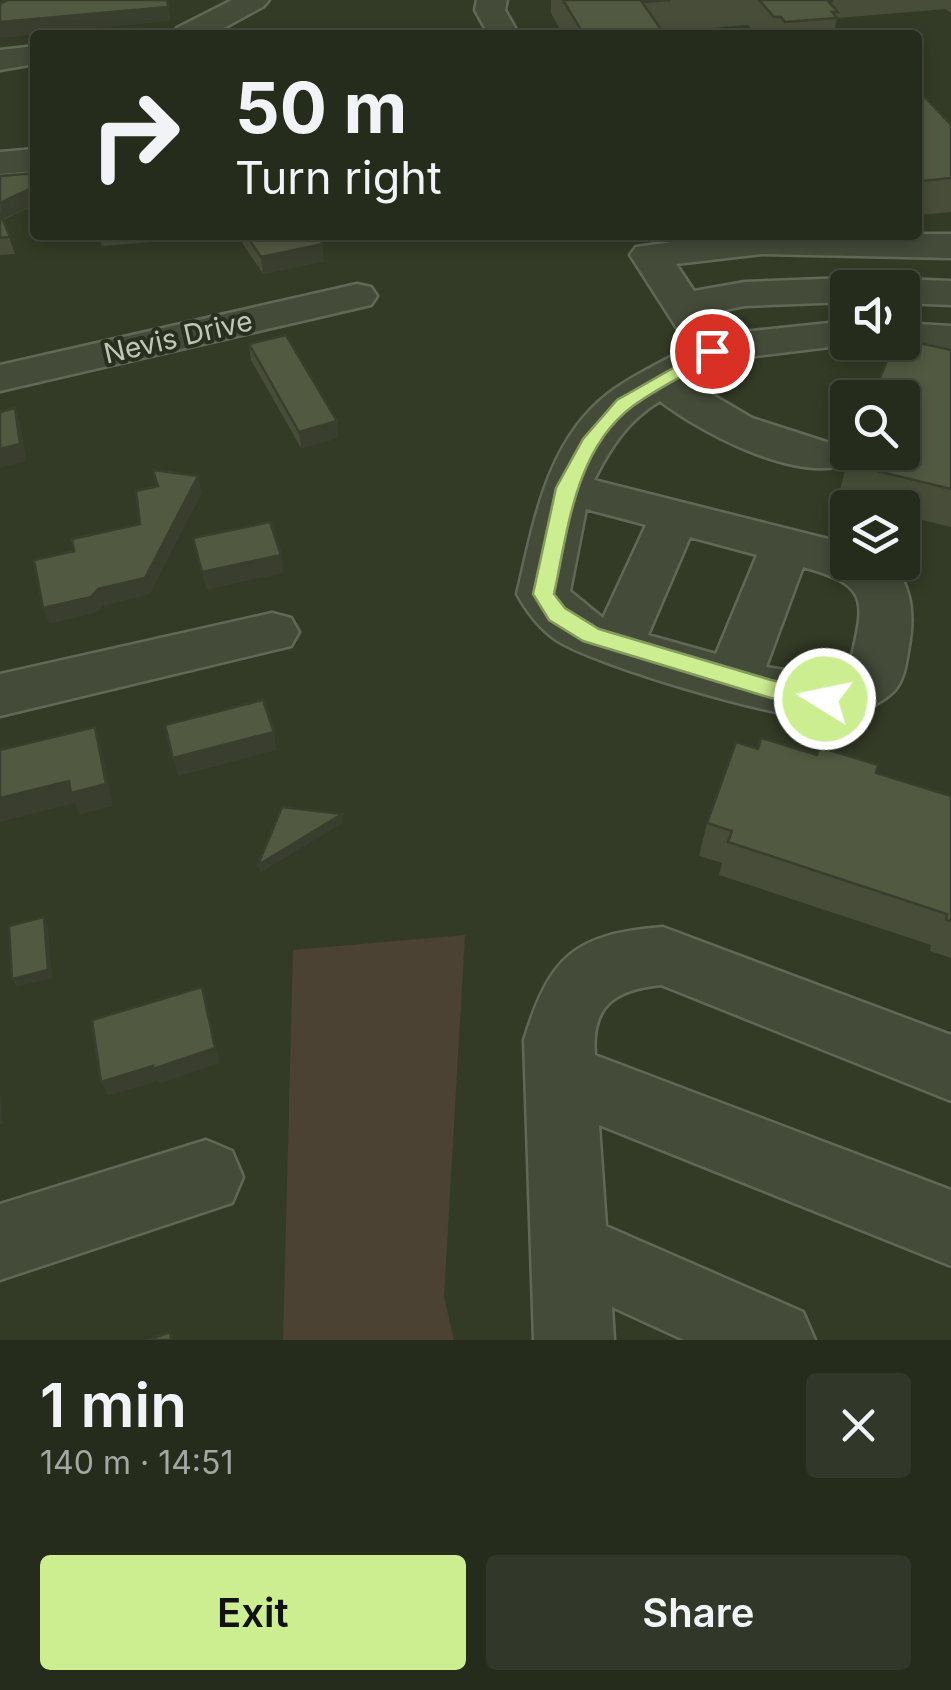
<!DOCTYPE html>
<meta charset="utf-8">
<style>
:root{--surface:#262c1c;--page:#323829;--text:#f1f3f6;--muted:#a4a7a3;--line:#42483b;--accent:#ccee91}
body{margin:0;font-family:Inter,sans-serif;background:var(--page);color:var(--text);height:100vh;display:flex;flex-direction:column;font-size:38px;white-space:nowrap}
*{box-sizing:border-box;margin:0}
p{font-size:32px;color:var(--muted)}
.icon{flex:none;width:55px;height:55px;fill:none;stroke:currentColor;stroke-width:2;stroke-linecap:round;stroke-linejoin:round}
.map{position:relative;height:1340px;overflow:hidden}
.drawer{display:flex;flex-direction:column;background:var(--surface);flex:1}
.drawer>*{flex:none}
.guide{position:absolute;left:30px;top:30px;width:892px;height:210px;border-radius:10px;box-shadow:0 5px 15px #0003,0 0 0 2px var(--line);background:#262c1c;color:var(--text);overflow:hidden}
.buttons{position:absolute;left:830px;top:270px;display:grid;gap:20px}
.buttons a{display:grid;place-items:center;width:90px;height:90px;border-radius:10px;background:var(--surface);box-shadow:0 5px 15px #0003,0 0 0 2px var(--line);font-size:50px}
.pin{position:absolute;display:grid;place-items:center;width:85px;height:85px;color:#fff;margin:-42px;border:5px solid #fff;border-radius:50%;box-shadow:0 2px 10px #0007}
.me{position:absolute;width:110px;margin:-55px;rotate:280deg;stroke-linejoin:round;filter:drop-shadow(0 0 8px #0008)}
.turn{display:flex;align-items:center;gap:35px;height:210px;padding:0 40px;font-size:45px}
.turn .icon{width:130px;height:130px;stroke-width:2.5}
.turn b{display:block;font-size:70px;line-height:85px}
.round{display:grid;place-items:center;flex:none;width:105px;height:105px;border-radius:10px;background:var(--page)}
.summary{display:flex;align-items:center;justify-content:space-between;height:170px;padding:0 40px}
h1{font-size:60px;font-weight:600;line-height:75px}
.primary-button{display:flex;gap:20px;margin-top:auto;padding:20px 40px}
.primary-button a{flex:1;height:115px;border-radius:10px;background:var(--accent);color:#111;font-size:40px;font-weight:600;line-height:115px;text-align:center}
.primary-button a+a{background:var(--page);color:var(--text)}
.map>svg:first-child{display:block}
.green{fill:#4b4234}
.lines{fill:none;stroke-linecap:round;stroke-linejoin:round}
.minor-casing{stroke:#626857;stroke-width:5}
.minor{fill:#444b39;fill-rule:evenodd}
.wall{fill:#474d38}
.shaded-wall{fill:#393e2e}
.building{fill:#525941;stroke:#393e2e;stroke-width:2.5}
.route{fill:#ccee91;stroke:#859b5e;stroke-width:2.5}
.labels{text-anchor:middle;stroke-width:8;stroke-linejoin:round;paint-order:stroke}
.far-street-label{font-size:28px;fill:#bfc6b4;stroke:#292f1e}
</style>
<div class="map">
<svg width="951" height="1340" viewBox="0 0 951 1340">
<rect width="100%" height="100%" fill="#333a25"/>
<path class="green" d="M465,935L444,1297L454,1340H283L293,950Z"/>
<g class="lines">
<defs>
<path id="minor" d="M232,0H269L264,6L211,35H173L177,28Z
M477,0H507L505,10L519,35H489L475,10Z
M35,46V64L0,70V50Z
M35,149V171L0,174V152Z
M951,234V258L762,254L676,264L694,291L745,282L848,278L862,281L867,288H848V302L745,306L709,313L723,334L848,321V342L863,343L731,359L691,382L752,418L839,446L845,456L839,466C790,479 698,431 660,401C628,420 611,447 594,480L848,544V562H890C911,584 914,611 910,640C907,656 906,677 895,690C880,706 847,719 825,719C780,720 594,665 556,640C539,628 527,612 517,594C534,523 546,441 609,393C633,375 662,362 689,347L630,255L636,247L722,235ZM586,509L646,525L603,618L570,591ZM690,537L757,555L716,654L648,635ZM803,567C872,586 864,601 850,665L828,677L766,667Z
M902,279L951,281V305L902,303V288H884L888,282Z
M357,284L371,287L377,296L371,305L0,391V365Z
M902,323L951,326V352L887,345L885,342H902Z
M272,613L291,618L299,632L291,646L0,716V674Z
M663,927L951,1035V1101L661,985C616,990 591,1004 595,1055L951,1190V1266L599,1125L606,1226L803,1312L815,1340H684L612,1307L614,1340H534L524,1040C550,956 574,934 663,927Z
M206,1140L232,1151L243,1177L232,1203L0,1280V1204Z"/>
</defs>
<use href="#minor" class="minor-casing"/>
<use href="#minor" class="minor"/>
</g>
<path class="wall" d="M551,0H951V14L946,9L837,18L834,35H756L748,25L663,32L665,35H563L551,13Z
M918,90L951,125V212L918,215Z
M35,173V205L3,220L15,254L0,255V176Z
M98,235H163V241L102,246Z
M237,235H317L324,261L263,274Z
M249,344L337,421L338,438L301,448L251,360Z
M902,350H951V527L902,515V508H874L848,501L850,492L840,490L850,452Z
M758,749L876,773L951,796V958L930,951L931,945L719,875L722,863L699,856L707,823Z"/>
<path class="shaded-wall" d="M167,0L170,21L0,38V22Z
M32,188L35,205L1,220L0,203Z
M323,244L324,261L263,274L261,257Z
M15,408L21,425L26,461L0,468V449Z
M337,421L338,438L301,448L299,432Z
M198,476L202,493L150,594L103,606L96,613L49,624L43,608Z
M281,555L284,573L206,590L202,572Z
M95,727L102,749L113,806L79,815L75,803L0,822V798Z
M274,732L277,750L178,776L173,758Z
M342,814L343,823L260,873L258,865Z
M44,917L48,926L52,978L17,987L12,979Z
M202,987L220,1063L159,1084L158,1081L108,1096L101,1082Z
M0,1091L3,1124H0Z"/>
<path class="building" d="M8,0H167L168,7L0,22V4Z
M563,0H671L642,2L665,35H584Z
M759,0H831L832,1L829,2L838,12H832L837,18L785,22L781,17H774Z
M918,90L951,125V178L922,181L918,175Z
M35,173V194L32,188L0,203V176Z
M0,213L10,237L0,238Z
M246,235H317L323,244L261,257Z
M286,335L337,421L299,432L249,344Z
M906,340L951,350V489L857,466L860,458L849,455L850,452H902V398H872L892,348L902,350Z
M15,408L20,444L0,449V412Z
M153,470L198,476L145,578L98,589L91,597L43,608L34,560L74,551L72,539L140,524L136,491L158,486Z
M270,522L281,555L202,572L193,538Z
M263,700L274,732L173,758L165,725Z
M95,727L106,784L71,793L69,781L0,798V750Z
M761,738L817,755L819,747L878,765L876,773L951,796V921L946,920L947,914L728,842L732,831L707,823L736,742L758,749Z
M282,807L342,814L258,865Z
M44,917L48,970L12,979L9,926Z
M202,987L215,1048L153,1069V1066L101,1082L92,1020Z
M170,1332L171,1340H148Z"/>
<path class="route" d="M712,346L719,347V355C691,372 659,387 633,406C575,449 568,530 554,594L565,608L599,629L771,680L833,693L837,699L833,705L825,708L771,698L583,641L549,620L533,594L556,488L583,439L617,400Z"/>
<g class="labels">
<g class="far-street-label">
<text transform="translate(178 337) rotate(-13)" y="10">Nevis Drive</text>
</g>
</g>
</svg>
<div class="buttons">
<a><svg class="icon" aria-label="sound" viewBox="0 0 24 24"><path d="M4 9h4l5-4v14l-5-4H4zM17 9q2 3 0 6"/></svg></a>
<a><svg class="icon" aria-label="search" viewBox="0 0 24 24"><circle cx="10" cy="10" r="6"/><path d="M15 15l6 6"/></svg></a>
<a><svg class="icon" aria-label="layers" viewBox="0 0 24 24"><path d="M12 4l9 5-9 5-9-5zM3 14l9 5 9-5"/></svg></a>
</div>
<div class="pin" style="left:712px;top:351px;background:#d93025"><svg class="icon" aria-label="arrive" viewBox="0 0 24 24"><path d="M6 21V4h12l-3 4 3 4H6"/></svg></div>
<svg class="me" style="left:825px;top:699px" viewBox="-20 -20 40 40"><circle r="17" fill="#ccee91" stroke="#fff" stroke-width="3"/><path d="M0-11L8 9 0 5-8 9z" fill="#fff"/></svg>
<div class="guide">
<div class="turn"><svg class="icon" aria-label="right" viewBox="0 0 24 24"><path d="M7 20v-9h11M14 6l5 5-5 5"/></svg><div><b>50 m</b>Turn right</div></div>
</div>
</div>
<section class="drawer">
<div class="summary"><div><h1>1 min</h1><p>140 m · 14:51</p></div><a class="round"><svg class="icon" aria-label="close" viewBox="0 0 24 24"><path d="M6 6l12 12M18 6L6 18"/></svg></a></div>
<div class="primary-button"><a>Exit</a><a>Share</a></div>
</section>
